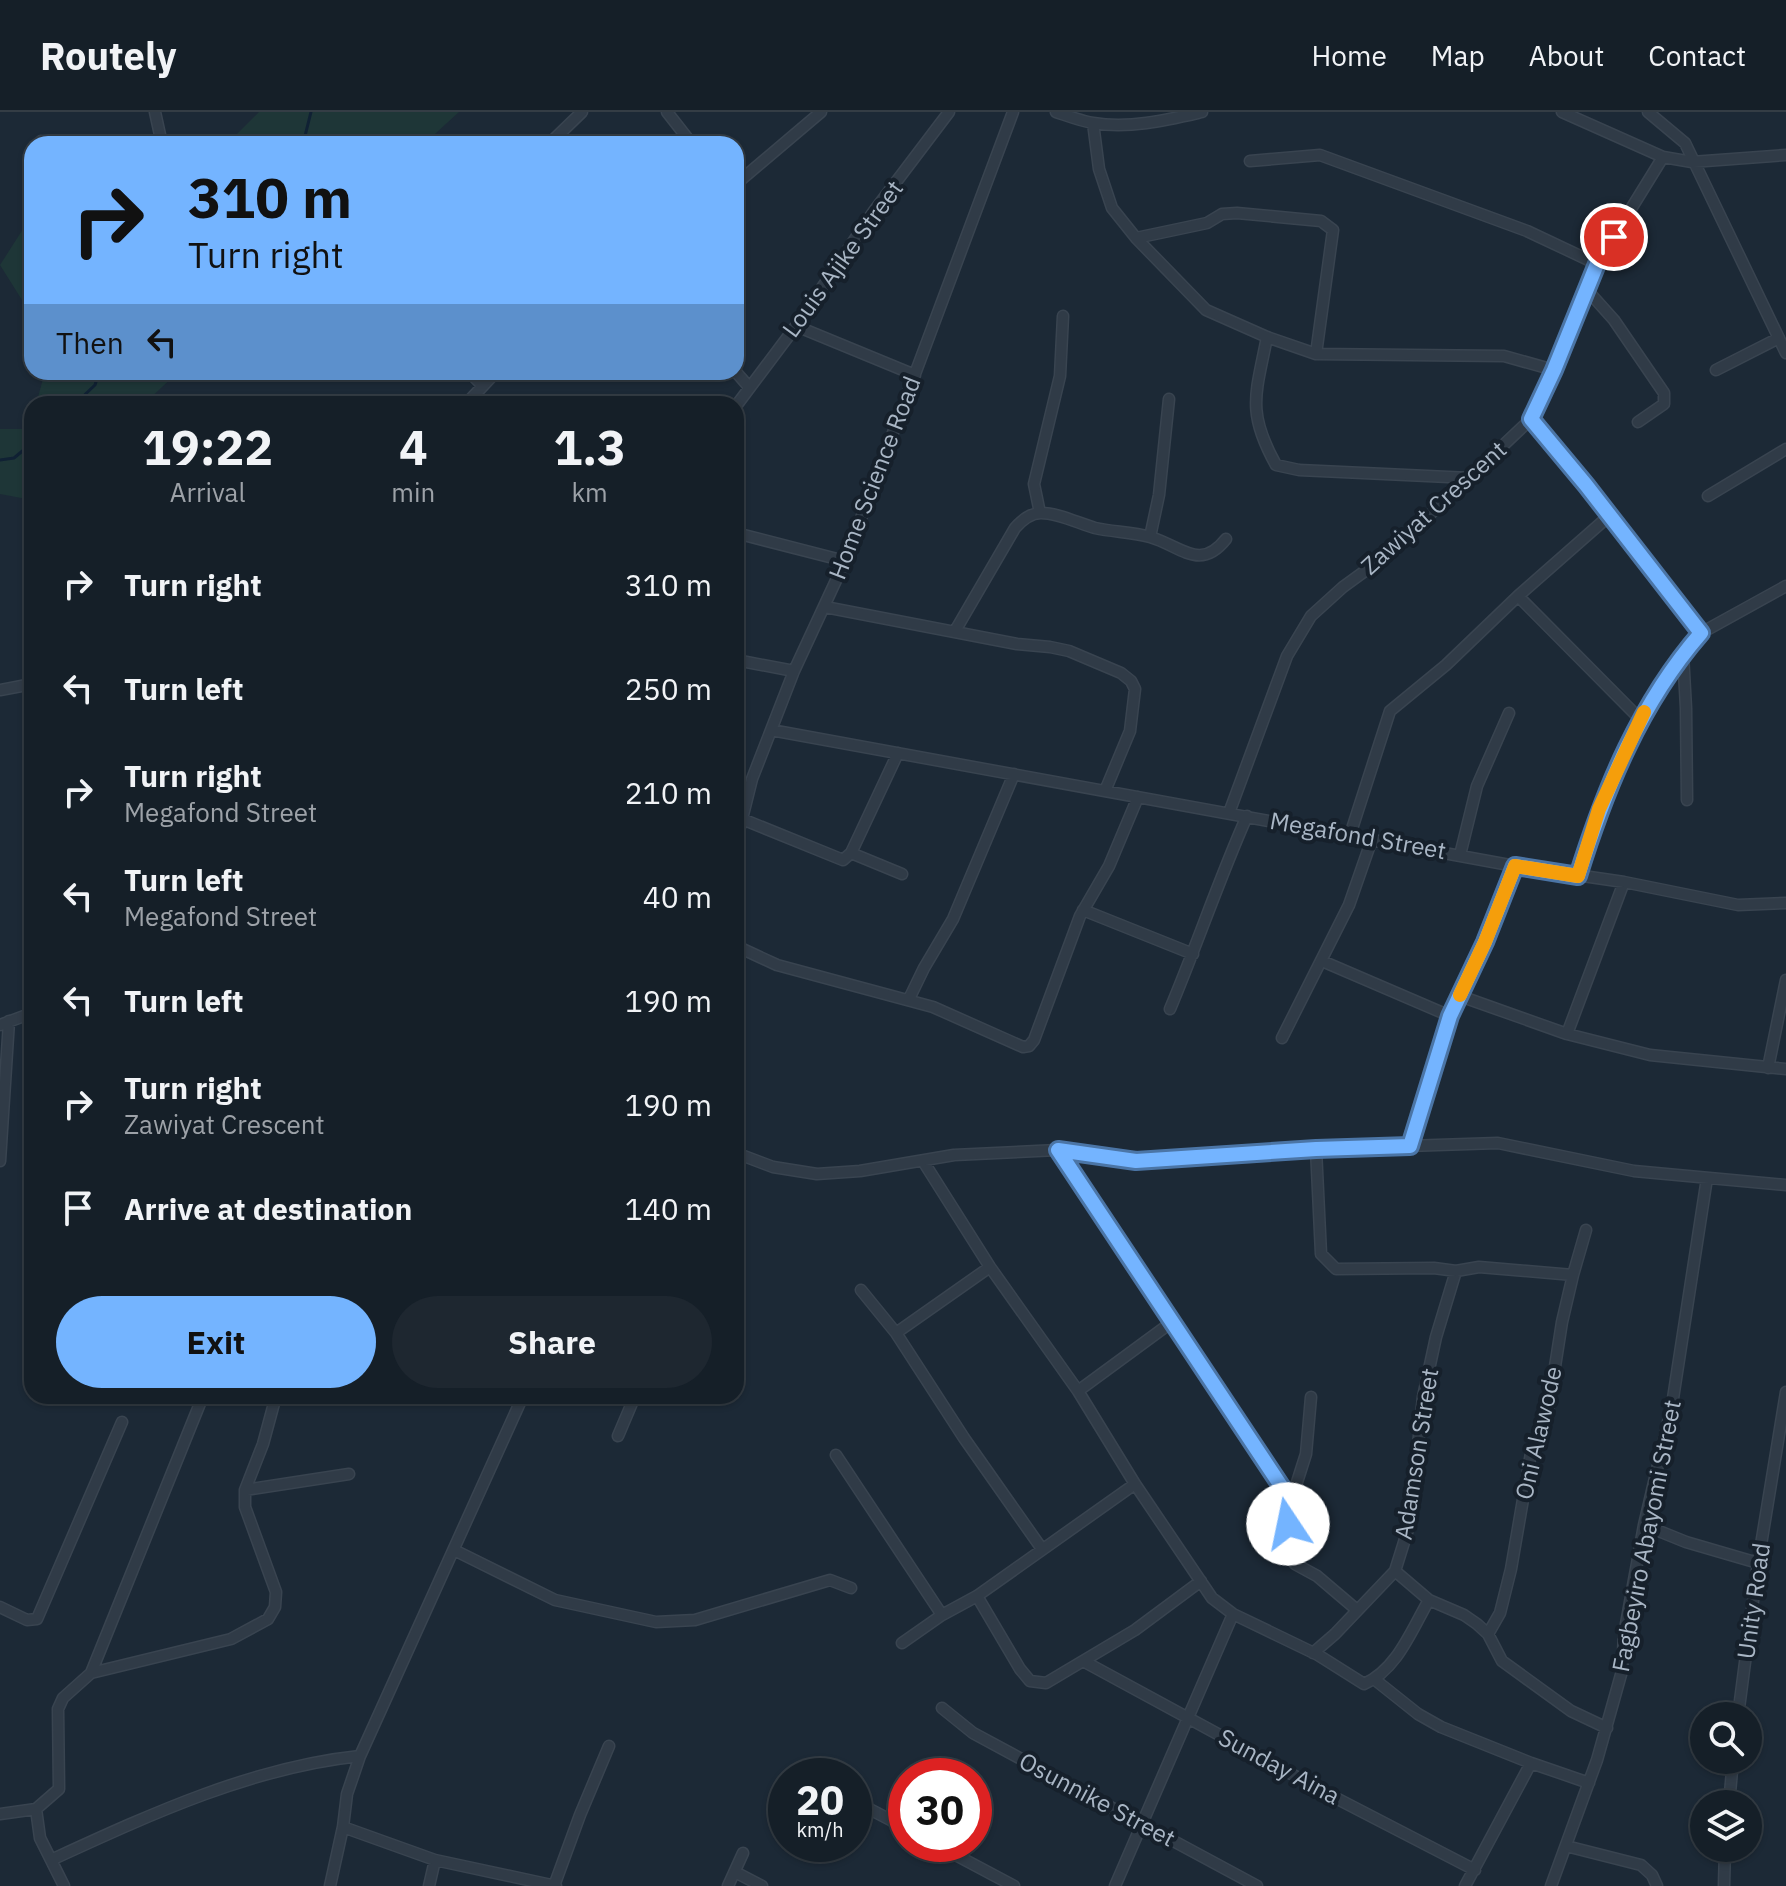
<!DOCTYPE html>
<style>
:root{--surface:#151f28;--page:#1e2730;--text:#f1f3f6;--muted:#9da2a8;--line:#343d45;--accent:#74b4ff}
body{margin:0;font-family:"IBM Plex Sans",sans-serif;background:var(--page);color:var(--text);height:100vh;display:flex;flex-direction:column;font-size:30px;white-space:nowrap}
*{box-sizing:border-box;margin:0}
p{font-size:26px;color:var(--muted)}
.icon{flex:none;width:44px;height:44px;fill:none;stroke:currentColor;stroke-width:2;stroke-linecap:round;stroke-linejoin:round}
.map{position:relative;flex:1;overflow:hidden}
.panel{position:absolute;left:24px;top:284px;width:720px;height:1008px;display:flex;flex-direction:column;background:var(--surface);border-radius:24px;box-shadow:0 2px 6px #0004,0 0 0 2px var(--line)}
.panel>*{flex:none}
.hud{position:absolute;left:24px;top:24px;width:720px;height:244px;border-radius:24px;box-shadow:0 2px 6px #0004,0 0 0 2px var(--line);background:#74b4ff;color:#111;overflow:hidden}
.fabs{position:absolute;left:1690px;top:1590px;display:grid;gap:16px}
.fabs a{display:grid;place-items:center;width:72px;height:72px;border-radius:50%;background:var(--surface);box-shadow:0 2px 6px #0004,0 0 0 2px var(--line);font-size:40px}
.speed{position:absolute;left:768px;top:1646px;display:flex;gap:16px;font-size:40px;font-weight:700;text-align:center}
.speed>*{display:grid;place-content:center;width:104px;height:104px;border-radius:50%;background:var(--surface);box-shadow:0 2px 6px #0004,0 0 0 2px var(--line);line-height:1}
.speed small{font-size:20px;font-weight:400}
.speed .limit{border:12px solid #d22;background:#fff;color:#111}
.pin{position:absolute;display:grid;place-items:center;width:68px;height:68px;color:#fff;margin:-34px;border:4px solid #fff;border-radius:50%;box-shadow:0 2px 8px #0007}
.me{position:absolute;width:88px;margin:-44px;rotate:349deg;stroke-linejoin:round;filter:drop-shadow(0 0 6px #0008)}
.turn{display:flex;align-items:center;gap:28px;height:168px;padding:0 32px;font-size:36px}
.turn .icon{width:104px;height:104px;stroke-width:2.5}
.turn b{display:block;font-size:56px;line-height:68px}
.then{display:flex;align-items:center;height:76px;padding:0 32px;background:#0003;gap:16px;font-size:30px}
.eta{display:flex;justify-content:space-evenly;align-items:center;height:136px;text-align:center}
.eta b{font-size:48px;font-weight:700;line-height:56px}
.button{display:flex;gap:16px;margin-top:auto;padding:16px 32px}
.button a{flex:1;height:92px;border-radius:48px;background:var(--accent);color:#111;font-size:32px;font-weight:700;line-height:92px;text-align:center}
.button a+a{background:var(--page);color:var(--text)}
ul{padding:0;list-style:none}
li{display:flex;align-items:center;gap:24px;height:104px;padding:0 32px}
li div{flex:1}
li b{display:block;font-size:30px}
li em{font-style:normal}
header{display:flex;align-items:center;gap:48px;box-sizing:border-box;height:112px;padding:0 40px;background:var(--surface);border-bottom:2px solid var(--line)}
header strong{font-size:38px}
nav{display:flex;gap:44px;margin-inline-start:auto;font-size:28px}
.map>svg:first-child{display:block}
.green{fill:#1e3637}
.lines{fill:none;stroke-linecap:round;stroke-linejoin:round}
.stream{stroke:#102134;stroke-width:3}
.minor-casing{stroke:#394450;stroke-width:13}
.minor{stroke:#303b47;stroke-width:10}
.route-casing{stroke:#4b75a6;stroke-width:20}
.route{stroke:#74b4ff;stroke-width:14}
.slow{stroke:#f59e0b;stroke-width:14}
.labels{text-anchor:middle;stroke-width:8;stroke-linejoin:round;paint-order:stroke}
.street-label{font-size:24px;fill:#a9b6c5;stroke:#16202b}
</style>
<header>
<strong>Routely</strong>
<nav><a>Home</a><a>Map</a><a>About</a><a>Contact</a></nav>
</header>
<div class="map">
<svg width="1786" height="1774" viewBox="0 0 1786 1774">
<rect width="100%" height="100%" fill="#1c2936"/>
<path class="green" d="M259,0H459L424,32H227Z
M32,103V204L0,153Z
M45,260H178L144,292H36Z
M32,301V388L0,382V317H25Z"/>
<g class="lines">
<path class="stream" d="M303,32L311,0
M75,292L95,273L99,260
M0,348L14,346L32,331"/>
<defs>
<path id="minor" d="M155,0L162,32
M667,0L692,32
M1056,0C1068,4 1081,9 1093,11C1130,17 1167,8 1202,0
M1562,0L1663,45L1692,50L1786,43
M1648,0L1685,31L1786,241
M1093,11L1099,57L1112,96L1136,126L1206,198L1267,225L1316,242L1504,244L1554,258
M41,29V32
M549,32L582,0
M1250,49L1320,43L1527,119L1597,152
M736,72L821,0
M1136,126L1207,111L1222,102L1237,101L1321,109L1333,118L1316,242
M1588,179L1614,208L1664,281V292L1638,310
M796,214L915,263
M1267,225C1256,282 1246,299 1276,353L1299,358L1470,366
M1716,258L1779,226
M469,260L482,273
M736,260L749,275
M466,292L496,260
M736,294L796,214L874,99L949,0
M1531,307L1586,373L1701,521
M1708,384L1786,337
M1040,401L1034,372L1060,264L1063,204
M736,421L845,449
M1150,425L1159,383L1169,287
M1518,484L1640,607
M825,495L1017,532L1050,535L1069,539L1121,561L1131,569L1135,577L1130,619L1105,679
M955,519L1015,416C1022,408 1030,401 1041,401C1058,401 1078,411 1095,416C1113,420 1132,420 1150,425C1181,434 1200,460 1226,427
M1683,542L1686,596L1687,688
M736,548L794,559
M0,578L32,572
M771,618L1515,754L1624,770L1738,793L1786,791
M1229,701L1287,544L1311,504L1343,475L1387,443L1531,307L1554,258L1597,152L1663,45
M742,707L843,748L851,741L898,641
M1350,723L1390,599L1446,553L1518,484L1609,404
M736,731L752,667L794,559L845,449L1013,0
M851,741L902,762
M1460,743L1477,674L1509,601
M1578,764L1599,697L1640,607L1683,542L1701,521L1786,474
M1083,798L1193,842
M736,834L777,853L933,895L1023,935L1029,934L1034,928L1080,804L1109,754L1138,685
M1322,849L1450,904
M1460,884L1567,922L1650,943L1786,957
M909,887L924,856L953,807L1014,662
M1170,897C1197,833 1219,767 1247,704
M0,913L32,901
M1567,922L1624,770
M1282,926L1349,793L1372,727
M1768,956L1786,868
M1410,1034L1450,904L1485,830L1515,754
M1316,1037L1321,1142L1336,1157L1434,1156L1456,1159L1479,1155L1573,1163
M1058,1038L1291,1389
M736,1041L773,1055L817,1062L860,1059L954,1043L1058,1038L1136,1049L1316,1037L1498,1031L1634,1059L1786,1073
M0,1049L9,909
M923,1049L990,1155L1078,1279L1135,1372L1212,1486L1233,1502L1318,1543L1364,1572C1397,1558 1412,1517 1429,1488
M861,1178L896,1221L964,1326L1042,1437
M896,1221L990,1155
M1078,1279L1172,1210
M1311,1285L1306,1342L1291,1389L1285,1434L1288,1444L1295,1452L1317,1464L1357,1498
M618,1324L635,1284
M836,1343L942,1503
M245,1378L349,1362
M1644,1413L1686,1430L1758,1451
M454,1438L555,1488L656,1510L695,1508L830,1468L851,1476
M1395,1459L1429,1488L1464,1503L1477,1512L1488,1522L1502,1549L1571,1599L1607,1616
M977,1484L1020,1557L1030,1569L1046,1571L1135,1518L1201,1469
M0,1495L27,1508L37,1507L122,1310
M1488,1522L1500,1501L1511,1457L1531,1341L1546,1312L1562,1210L1573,1163L1586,1118
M902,1531L942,1503L977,1484L1135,1372
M1313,1541L1335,1522L1395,1459L1410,1411L1423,1285L1436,1225L1456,1159
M1085,1550L1330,1683L1475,1758
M91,1561L231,1527L268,1507L275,1495L276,1480L245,1395V1378L263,1332L276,1284
M1374,1567L1418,1602L1441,1615L1531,1651L1589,1671
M942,1596L973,1621L1257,1774
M1738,1604L1758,1451L1786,1280
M854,1689L906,1716
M1729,1692L1733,1648
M36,1697L40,1726L64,1774
M0,1702L36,1697L59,1677L58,1597L63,1586L91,1561L203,1284
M343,1715L435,1748L556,1774
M935,1732L1014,1774
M1566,1734L1641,1753L1652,1763L1657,1774
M51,1748C149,1703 252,1655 360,1644
M735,1760L762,1774
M330,1774L343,1715L347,1682L360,1644L523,1284
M429,1774L435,1748
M554,1774L580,1703L609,1634
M728,1774L743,1741
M1115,1774L1233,1502
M1465,1774L1531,1651
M1551,1774L1597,1648L1622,1559L1624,1523L1644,1413L1672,1293L1707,1066
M1724,1774L1725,1736"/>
</defs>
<use href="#minor" class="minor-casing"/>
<use href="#minor" class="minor"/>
</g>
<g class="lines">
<defs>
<path id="route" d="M1288,1412L1291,1389L1058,1038L1136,1049L1316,1037L1410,1034L1450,904L1485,830L1515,754L1578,764C1605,677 1640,591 1701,521L1586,373L1531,307L1554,258L1597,152L1614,125"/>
</defs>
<use href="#route" class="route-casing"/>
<use href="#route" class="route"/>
<path class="slow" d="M1460,883L1485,830L1515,754L1578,764L1599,697L1644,600"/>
</g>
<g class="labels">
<g class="street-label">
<text transform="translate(843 147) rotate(-54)" y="8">Louis Ajike Street</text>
<text transform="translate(875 366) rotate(-69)" y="8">Home Science Road</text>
<text transform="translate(1434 396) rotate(-42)" y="8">Zawiyat Crescent</text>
<text transform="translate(1358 724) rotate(10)" y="8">Megafond Street</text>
<text transform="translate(1539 1321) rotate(-77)" y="8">Oni Alawode</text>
<text transform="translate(1417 1342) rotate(-81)" y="8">Adamson Street</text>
<text transform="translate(1647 1424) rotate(-79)" y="8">Fagbeyiro Abayomi Street</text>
<text transform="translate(1754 1489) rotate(-82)" y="8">Unity Road</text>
<text transform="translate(1279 1655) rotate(28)" y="8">Sunday Aina</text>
<text transform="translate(1097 1688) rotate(28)" y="8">Osunnike Street</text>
</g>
</g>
</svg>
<div class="fabs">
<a><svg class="icon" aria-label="search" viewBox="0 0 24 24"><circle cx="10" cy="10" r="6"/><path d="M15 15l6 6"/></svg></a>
<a><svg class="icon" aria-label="layers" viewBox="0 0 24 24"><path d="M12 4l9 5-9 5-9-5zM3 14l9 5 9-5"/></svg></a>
</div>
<div class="speed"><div>20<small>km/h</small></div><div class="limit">30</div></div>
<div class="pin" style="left:1614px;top:125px;background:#d93025"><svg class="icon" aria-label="arrive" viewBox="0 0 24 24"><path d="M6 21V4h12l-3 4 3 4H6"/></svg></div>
<svg class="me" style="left:1288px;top:1412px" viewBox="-20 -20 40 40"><circle r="19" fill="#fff"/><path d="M0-13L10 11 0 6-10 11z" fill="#74b4ff"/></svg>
<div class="hud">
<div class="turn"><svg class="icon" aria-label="right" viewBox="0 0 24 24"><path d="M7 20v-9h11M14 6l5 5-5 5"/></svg><div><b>310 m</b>Turn right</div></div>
<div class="then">Then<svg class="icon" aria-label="left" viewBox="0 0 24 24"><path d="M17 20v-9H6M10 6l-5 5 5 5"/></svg></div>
</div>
<section class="panel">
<div class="eta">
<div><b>19:22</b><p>Arrival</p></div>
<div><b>4</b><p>min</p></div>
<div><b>1.3</b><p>km</p></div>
</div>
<ul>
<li><svg class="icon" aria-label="right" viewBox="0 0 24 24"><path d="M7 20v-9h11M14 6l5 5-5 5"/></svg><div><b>Turn right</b></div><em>310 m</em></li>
<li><svg class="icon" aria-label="left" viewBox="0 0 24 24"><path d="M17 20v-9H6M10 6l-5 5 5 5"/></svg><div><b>Turn left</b></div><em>250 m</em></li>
<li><svg class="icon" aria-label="right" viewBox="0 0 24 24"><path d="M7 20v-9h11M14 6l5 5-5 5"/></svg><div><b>Turn right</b><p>Megafond Street</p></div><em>210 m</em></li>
<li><svg class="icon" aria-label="left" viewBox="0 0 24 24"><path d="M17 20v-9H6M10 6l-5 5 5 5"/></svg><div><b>Turn left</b><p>Megafond Street</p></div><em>40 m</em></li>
<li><svg class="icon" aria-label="left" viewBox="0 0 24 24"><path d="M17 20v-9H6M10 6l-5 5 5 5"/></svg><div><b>Turn left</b></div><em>190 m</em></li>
<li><svg class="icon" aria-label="right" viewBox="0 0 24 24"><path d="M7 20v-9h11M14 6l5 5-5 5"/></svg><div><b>Turn right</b><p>Zawiyat Crescent</p></div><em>190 m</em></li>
<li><svg class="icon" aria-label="arrive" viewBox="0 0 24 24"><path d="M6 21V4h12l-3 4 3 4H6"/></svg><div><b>Arrive at destination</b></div><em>140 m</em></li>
</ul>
<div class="button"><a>Exit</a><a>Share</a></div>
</section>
</div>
